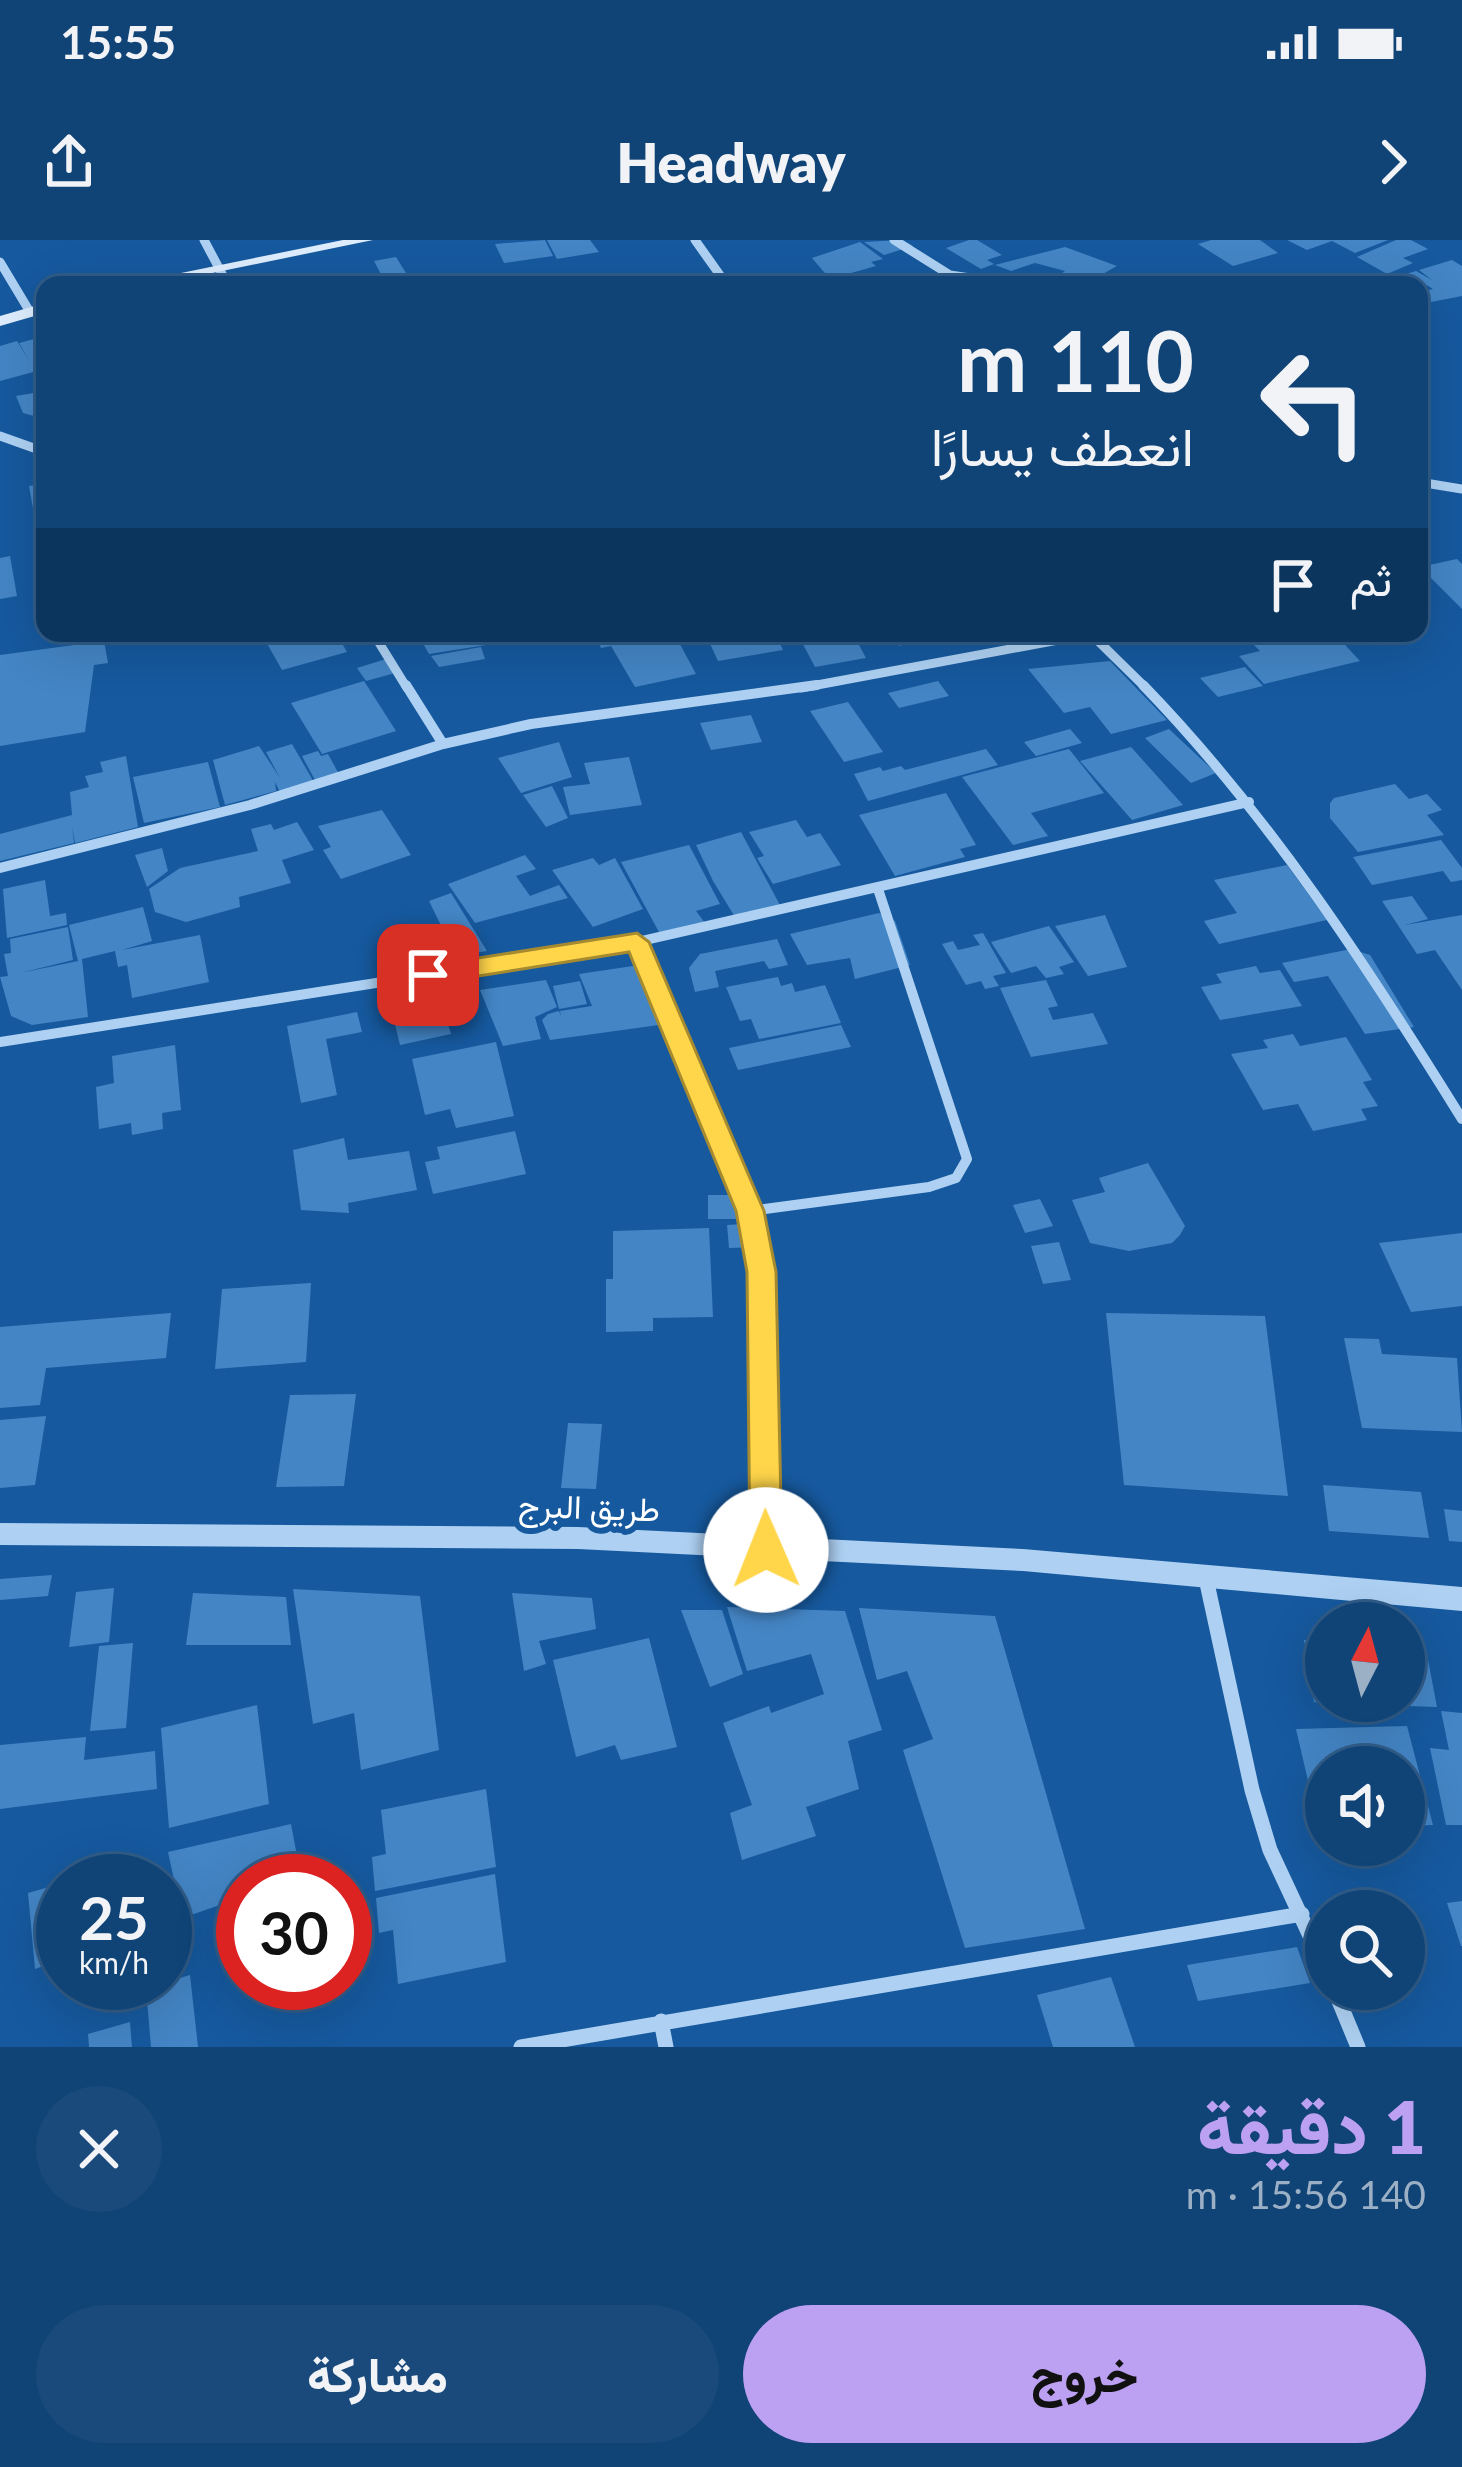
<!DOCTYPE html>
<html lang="ar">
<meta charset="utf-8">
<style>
:root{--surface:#104376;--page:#194a7b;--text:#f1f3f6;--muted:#9cb0c5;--line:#305c88;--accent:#bca0f2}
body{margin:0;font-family:Lato,Vazirmatn,sans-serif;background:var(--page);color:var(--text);direction:rtl;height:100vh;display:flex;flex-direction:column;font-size:45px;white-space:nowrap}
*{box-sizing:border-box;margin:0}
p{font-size:39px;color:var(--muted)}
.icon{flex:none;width:66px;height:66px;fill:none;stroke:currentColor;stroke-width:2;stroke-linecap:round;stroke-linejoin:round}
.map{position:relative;height:1807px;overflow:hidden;direction:ltr}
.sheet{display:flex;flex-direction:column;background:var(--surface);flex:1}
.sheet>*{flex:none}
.guide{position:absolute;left:36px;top:36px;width:1392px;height:366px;border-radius:24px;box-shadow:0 12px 48px #0002,0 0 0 3px var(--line);direction:rtl;background:#104376;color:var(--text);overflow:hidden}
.needle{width:78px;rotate:6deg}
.buttons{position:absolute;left:1305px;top:1362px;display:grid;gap:24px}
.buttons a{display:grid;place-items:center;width:120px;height:120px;border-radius:50%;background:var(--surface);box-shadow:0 12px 48px #0002,0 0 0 3px var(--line);font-size:60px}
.speed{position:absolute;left:36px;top:1614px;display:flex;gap:24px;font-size:60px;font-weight:700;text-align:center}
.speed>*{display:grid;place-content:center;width:156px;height:156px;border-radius:50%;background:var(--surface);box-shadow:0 12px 48px #0002,0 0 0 3px var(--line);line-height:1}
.speed small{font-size:30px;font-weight:400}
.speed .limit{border:18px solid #d22;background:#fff;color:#111}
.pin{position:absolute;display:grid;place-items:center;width:102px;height:102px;color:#fff;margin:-51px;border-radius:24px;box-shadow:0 6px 18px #0006}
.me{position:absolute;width:132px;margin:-66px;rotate:359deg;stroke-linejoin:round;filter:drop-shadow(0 0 9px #0008)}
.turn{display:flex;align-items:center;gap:42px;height:252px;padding:0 36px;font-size:54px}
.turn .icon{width:156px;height:156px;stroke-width:2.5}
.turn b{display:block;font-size:84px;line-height:102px}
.then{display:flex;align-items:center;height:114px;padding:0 36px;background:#0003;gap:24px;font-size:45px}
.round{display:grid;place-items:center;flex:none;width:126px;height:126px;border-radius:63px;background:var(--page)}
.overview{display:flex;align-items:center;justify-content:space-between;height:204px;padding:0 36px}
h1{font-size:72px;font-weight:800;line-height:90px;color:var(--accent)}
.button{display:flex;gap:24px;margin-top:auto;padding:24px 36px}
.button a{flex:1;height:138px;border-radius:72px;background:var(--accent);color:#111;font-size:48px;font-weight:800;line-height:138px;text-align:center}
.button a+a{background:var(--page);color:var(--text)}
.status{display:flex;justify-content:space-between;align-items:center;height:84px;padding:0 60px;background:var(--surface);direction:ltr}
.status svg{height:33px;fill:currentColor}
header{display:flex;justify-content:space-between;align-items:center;height:156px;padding:0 36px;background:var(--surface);font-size:54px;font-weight:800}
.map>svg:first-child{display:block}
.building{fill:#4485c5}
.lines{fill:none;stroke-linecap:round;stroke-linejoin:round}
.minor-far2{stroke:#aed1f3;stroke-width:9}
.minor-far1{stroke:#aed1f3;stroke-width:10}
.minor{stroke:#aed1f3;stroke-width:15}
.tertiary{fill:#aed1f3;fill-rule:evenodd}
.secondary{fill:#ddedfd;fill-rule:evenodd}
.route{fill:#ffd54a;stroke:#a68a30;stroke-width:3}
.labels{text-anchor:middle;stroke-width:12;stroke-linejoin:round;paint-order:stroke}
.street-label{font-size:33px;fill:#fff;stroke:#16599e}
</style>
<div class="status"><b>15:55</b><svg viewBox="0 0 49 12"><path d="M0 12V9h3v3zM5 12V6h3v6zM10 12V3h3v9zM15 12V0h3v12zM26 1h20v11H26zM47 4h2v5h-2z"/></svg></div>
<header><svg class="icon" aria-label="forward" viewBox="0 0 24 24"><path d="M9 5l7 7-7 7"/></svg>Headway<svg class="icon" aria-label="share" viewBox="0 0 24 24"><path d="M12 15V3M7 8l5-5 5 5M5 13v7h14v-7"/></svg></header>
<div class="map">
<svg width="1462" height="1807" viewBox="0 0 1462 1807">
<rect width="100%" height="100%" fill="#16599e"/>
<path class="building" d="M545,0L553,16L504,23L495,4Z
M547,0H590L599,12L557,19Z
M903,0L913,6L884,15L864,2Z
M969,0H977L1002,15L987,20L994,24L981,29L946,8Z
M1211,0H1260L1278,13L1233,26L1198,4Z
M1287,0H1388L1355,13L1332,1L1307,10Z
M1396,0H1411L1428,9L1403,18L1413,23L1387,34L1357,17Z
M860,2L883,19L871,22L876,26L830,39L812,18Z
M1065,7L1117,26L1083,45H1072L1053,40L1065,31L1035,23L1011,31L995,25Z
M396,17L406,33L383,38L374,21Z
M1452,20L1462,26V56L1431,62L1419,53L1433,49L1417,39L1403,44L1393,38L1416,31L1432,40L1419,30Z
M814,34L824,45L770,41Z
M45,96V145L37,131L0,141V106L17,101L30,122L19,103Z
M45,151V179L23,173L16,156Z
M45,244V266L33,268L29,246Z
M10,316L17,356L0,359V318Z
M1457,319L1462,324V369L1420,327Z
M261,393H336L347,412L282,430Z
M454,393H522L525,399L429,414L420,398Z
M595,393H641L643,398L674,393L696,434L635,447L611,406L601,408Z
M705,393H775L783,410L718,421Z
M797,393H873L878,402L859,405L866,418L815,427Z
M878,393H934L899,406L894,399L882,401Z
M1266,393H1334L1360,421L1264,444L1239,416L1260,411L1250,401L1269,396Z
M104,401L108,423L94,425L85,492L0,506V415Z
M481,407L485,419L439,427L431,416Z
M386,419L395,433L366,441L357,428Z
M1110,421L1167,480L1111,494L1090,467L1064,473L1028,429Z
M1245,427L1263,446L1218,457L1200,438Z
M364,441L396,491L322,514L291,463Z
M938,441L949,456L899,468L888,453Z
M848,462L883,512L844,522L810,471Z
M751,475L762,502L711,510L700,483Z
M1070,489L1082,503L1036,516L1024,502Z
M1169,489L1216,533L1191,543L1145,498Z
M559,502L572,537L521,553L498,518Z
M292,504L315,544L281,554L275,542L276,551L225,565L213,520L259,506L280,538L266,512Z
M1131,507L1183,565L1132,580L1080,521Z
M986,509L998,525L868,561L854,534L880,527L883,531L901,526L905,530Z
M1069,509L1104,553L1031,573L1048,596L1013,605L962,537Z
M318,511L321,516L328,514L340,536L316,542L302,516Z
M126,516L138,587L75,603L72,587L74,603L0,621V594L72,575L70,552L89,547L85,536L103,532L100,522Z
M629,517L642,565L570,575L563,547L590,544L584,523Z
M208,522L220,567L144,583L133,537Z
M1395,544L1409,559L1427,554L1442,570L1427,575L1444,595L1358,612L1330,578V563L1334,558Z
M552,546L568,578L546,587L523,555Z
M946,553L976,605L960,609L965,617L895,636L859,575Z
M382,570L411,615L341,639L323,610L331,607L318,586Z
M796,580L807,597L820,593L841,625L773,644L757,618L764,616L749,592Z
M297,582L314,610L282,620L291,643L239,657L240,667L186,682L155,672L149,649L180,628L258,611L251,589L271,584L274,590Z
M741,592L781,667L735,677L713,641L696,605Z
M1441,600L1462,628V640L1451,642L1443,631L1372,645L1353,617Z
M689,605L720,664L696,671L705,683L660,694L621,622Z
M162,608L168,631L147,647L135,615Z
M525,615L536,629L516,636L530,656L559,645L568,658L475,683L448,644Z
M593,618L599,625L615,618L643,669L593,687L552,630Z
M1287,625L1327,680L1219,704L1204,681L1237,673L1214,640Z
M45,640L50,676L66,673L67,685L7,698L3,649Z
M451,653L487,711L456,716L429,661Z
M1412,656L1428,679L1405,685L1462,675V750L1435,710L1417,714L1382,661Z
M143,667L152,701L122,710L200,695L209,742L132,758L127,725L118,727L115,711L82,719L88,777L32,785L11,776L0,737L8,736L4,714L11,713L10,699L68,687L73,720L20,733L78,721L69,685Z
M879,673L895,681L910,725L855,739L850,718L807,725L790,694Z
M1105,675L1127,727L1088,736L1055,686Z
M1049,686L1074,722L1059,727L1064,734L1046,738L1036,726L1011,733L991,702Z
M983,693L1006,733L993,736L999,746L985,749L981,741L966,745L942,704L953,701L958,710L980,705L973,695Z
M777,699L788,725L769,729L764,721L715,731L719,747L695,752L689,728L700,714Z
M1351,709L1370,715L1414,787L1365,794L1328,736L1294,742L1282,723Z
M633,726L647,735L666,784L550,800L542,780L548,774L559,771L561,776L560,771L592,766L579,734Z
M1256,726L1260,733L1280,730L1302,766L1220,780L1201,747L1222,743L1216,734Z
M778,737L781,746L792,743L795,752L825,745L841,783L759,799L751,779L740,781L726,747Z
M546,740L557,767L535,777L541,799L503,806L480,750Z
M1046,740L1058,766L1048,768L1053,780L1093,773L1108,804L1031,817L1000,748Z
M580,741L587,764L559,769L553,746Z
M473,747L477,760L443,767L451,794L400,805L390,764Z
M357,772L362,792L326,799L337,855L301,863L287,786Z
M841,785L851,807L738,830L729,808Z
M1293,794L1300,806L1346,797L1372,840L1363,842L1378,866L1361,869L1367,880L1313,891L1298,864L1263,870L1231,814L1268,808L1263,800Z
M496,802L514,876L456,888L450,869L425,875L412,819Z
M175,805L181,870L162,873L163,889L132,895L131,883L99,889L96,847L114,843L112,816Z
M515,891L526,934L433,954L425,922L440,919L437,907Z
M344,898L348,920L409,911L417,950L348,963L349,973L301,970L293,910Z
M1148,923L1185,986L1180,995L1172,1003L1129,1011L1090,1003L1072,960L1105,952L1099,938Z
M708,955H744L745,979H708Z
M1040,959L1053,986L1025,993L1013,965Z
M758,983L760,1007L729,1008L727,985Z
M709,988L713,1077L653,1078V1091L606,1092V1039H613V991Z
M1462,993V1066L1411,1072L1379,1003Z
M1059,1002L1071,1040L1043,1044L1031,1006Z
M311,1043L306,1122L215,1129L222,1049Z
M171,1073L166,1118L46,1128L40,1165L0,1168V1087Z
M1106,1073L1265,1076L1288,1256L1124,1245Z
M1344,1098L1379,1099L1382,1114L1457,1118L1462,1192L1362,1188Z
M356,1154L344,1246L276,1247L290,1155Z
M46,1176L35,1245L0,1248V1180Z
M568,1183L602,1184L596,1249L561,1248Z
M1323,1245L1421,1252L1429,1298L1329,1291Z
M1444,1269L1462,1271V1302L1449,1301Z
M52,1335L48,1356L0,1360V1339Z
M114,1348L109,1402L69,1407L76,1352Z
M293,1349L420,1356L439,1510L361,1530L354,1473L313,1484Z
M193,1353L286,1357L291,1405H186Z
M512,1353L592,1358L596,1389L539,1401L546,1424L524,1431Z
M727,1367L845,1371L882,1490L848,1501L859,1549L806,1567L816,1596L742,1620L730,1573L752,1565L723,1483L769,1466L771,1473L824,1454L811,1414L747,1431Z
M859,1368L995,1376L1085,1689L965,1708L903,1510L933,1499L907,1431L877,1440Z
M681,1370H722L743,1434L710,1447Z
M649,1398L677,1507L621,1520L615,1505L576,1517L553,1420Z
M1304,1400L1326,1401V1463L1314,1462Z
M133,1403L126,1488L90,1491L99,1406Z
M1404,1404H1425L1437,1467L1375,1465V1461H1404Z
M257,1465L269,1564L169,1588L161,1488Z
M1441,1471L1462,1473V1585H1446L1430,1508L1449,1510Z
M1407,1486L1433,1585L1404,1586V1527H1326V1587L1319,1588L1296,1489Z
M86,1497L84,1520L155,1511L157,1549L0,1569V1505Z
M486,1549L496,1627L375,1651L372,1617L386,1614L381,1570Z
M291,1584L301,1637L243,1641V1657L165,1684V1644L174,1640L168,1612Z
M133,1623L135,1641H76L75,1640Z
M495,1634L506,1722L398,1744L393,1690L379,1693L376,1658Z
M63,1643V1719L35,1729L28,1653Z
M1462,1661V1706H1461L1447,1663Z
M1297,1707L1310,1743L1198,1761L1187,1725Z
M190,1735L198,1807H151L146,1748Z
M1111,1737L1135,1807H1053L1037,1755Z
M130,1782L132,1807H89L88,1794Z"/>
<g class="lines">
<path class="minor-far2" d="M204,0L228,45
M695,0L727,45
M894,0L950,35L1018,45
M0,22L30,72
M0,196L45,212
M1419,242L1462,249
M373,393L407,448
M1090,393L1146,448
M801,448L1090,394"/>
<path class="minor-far1" d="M1143,445C1269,575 1367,726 1462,879
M443,504L531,484L817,445
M0,628L250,565L443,504L406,445
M637,702L746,954L762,1035
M0,802L637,702L1249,562
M750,971L929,947L956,938L967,919L878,649"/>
<path class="minor" d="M762,1032L766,1309
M1205,1334L1252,1550L1270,1610L1326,1730
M1334,1749L1358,1807
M661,1781L666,1807
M521,1807L1302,1674"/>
<path class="tertiary" d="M0,1283L578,1287L1023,1309L1462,1347V1371L1023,1331L578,1309L0,1305Z"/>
<path class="secondary" d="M343,0H373L154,45H122Z
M45,63V73L0,86V76Z"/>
</g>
<path class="route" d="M637,693L649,702L764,971L776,1032L782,1310L777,1320L766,1324L754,1320L750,1310L747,1032L736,971L629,712L428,744L415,735L428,726Z"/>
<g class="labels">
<g class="street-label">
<text transform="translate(589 1267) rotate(2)" y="12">طريق البرج</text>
</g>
</g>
</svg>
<div class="buttons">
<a><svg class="needle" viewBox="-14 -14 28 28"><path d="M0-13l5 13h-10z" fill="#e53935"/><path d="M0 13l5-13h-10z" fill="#9cb0c5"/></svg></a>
<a><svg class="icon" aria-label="sound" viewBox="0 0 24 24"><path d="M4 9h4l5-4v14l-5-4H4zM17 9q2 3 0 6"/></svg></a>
<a><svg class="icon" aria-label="search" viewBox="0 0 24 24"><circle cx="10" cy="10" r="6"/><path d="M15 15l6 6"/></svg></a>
</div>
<div class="speed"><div>25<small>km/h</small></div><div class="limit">30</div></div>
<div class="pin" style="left:428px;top:735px;background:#d93025"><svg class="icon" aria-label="arrive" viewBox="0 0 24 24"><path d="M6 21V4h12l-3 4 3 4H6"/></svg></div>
<svg class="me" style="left:766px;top:1310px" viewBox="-20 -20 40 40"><circle r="19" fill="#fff"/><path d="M0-13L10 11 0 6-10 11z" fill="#ffd54a"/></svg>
<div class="guide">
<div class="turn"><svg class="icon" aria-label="left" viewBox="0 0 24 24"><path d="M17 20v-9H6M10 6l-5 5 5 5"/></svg><div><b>110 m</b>انعطف يسارًا</div></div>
<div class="then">ثم<svg class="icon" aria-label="arrive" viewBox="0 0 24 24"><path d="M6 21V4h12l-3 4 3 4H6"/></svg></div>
</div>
</div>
<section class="sheet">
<div class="overview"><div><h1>1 دقيقة</h1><p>140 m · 15:56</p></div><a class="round"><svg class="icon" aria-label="close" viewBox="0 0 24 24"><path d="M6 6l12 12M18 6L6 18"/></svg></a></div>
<div class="button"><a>خروج</a><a>مشاركة</a></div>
</section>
